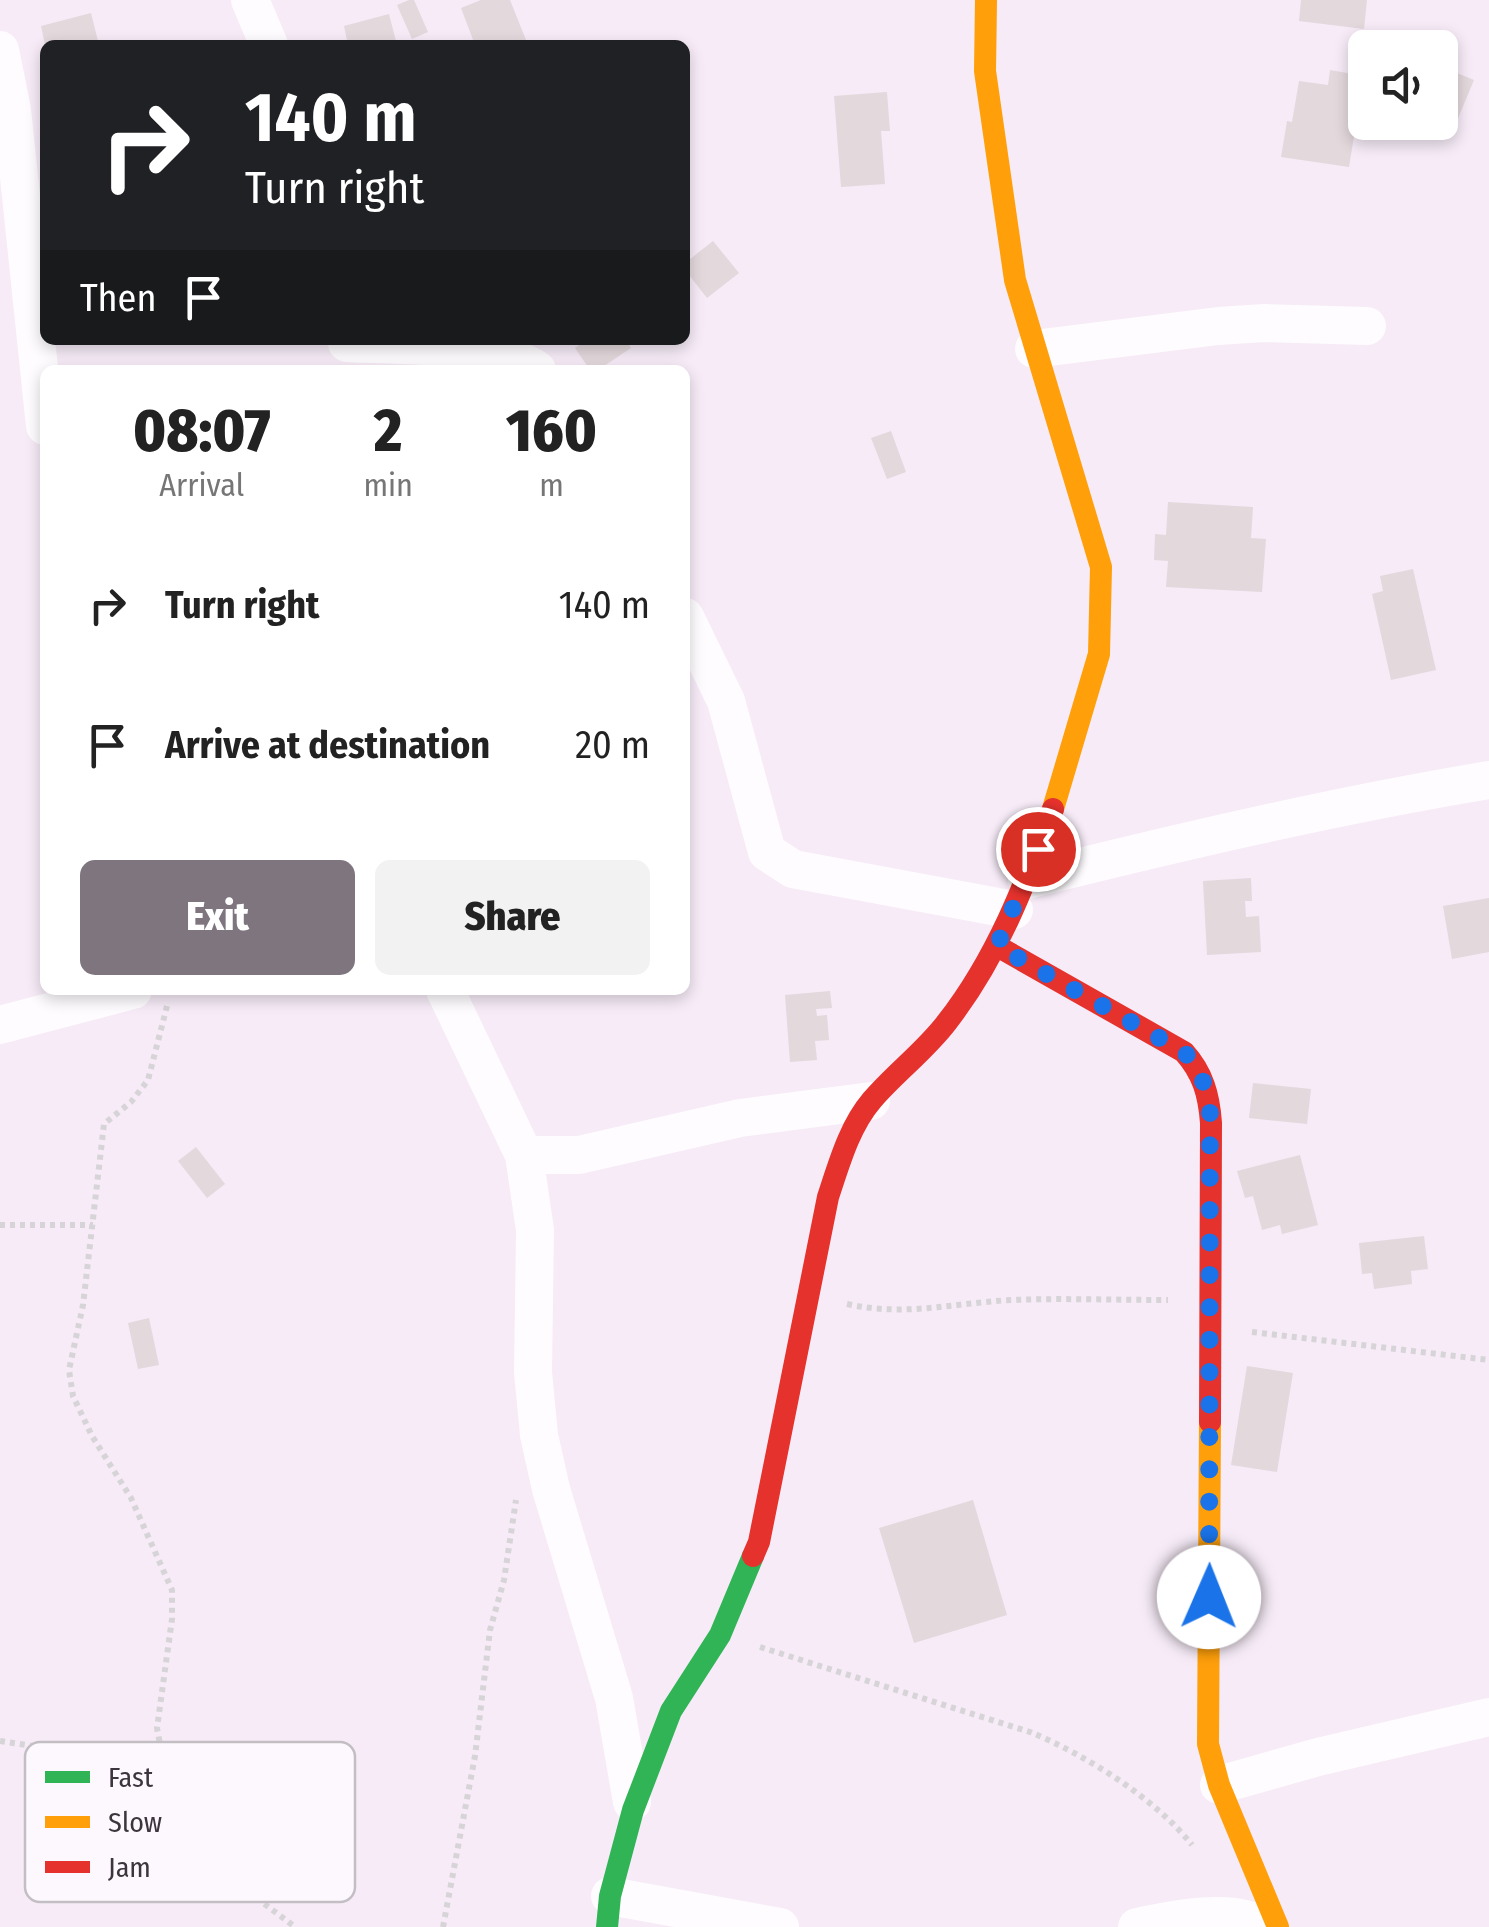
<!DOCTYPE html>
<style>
:root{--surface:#fff;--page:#f2f2f2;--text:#222;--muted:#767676;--accent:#7e757f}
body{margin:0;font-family:"Fira Sans Condensed",sans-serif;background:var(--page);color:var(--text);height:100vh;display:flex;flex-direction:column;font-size:38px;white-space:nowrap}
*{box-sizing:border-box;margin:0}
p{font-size:32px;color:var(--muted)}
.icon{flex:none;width:55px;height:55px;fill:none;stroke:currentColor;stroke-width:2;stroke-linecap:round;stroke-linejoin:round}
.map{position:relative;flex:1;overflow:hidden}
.panel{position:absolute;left:40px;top:365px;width:650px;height:630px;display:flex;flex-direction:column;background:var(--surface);border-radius:15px;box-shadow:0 5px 15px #0003}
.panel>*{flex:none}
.top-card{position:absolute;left:40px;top:40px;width:650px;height:305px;border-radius:15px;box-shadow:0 5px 15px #0003;background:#202124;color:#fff;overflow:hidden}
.fabs{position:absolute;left:1348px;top:30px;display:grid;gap:20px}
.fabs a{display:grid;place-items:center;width:110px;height:110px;border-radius:15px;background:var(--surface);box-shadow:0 5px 15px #0003;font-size:50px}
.pin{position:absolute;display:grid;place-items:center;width:85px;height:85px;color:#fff;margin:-42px;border:5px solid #fff;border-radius:50%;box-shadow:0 2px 10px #0007}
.me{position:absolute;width:110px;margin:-55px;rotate:1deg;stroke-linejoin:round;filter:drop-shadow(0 0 8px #0008)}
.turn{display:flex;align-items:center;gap:35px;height:210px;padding:0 40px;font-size:45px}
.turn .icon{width:130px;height:130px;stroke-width:2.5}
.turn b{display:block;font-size:70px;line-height:85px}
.then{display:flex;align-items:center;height:95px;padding:0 40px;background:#0003;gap:20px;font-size:38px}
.eta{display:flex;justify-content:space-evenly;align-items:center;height:170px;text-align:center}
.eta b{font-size:60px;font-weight:800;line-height:70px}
.primary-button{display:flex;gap:20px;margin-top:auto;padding:20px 40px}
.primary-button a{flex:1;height:115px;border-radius:15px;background:var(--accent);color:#fff;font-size:40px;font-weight:800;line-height:115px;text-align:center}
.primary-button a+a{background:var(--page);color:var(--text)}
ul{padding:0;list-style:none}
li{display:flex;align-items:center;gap:30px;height:140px;padding:0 40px}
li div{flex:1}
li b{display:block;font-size:38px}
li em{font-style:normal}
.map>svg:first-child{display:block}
.building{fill:#e3d8dc}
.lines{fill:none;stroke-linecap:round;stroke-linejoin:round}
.path{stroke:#d7d4d8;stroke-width:6;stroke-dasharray:5 5;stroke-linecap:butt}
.street{stroke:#fefcfe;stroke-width:38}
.fast{stroke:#30b455;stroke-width:22}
.slow{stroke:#ff9f0a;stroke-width:22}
.jam{stroke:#e5322d;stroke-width:22}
.route{stroke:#1a73e8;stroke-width:18;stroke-dasharray:0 32.4}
.key{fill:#fcf8fd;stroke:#c3bec4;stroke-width:2.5}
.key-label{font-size:28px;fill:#3d353e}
</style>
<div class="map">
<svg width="1489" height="1927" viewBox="0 0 1489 1927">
<rect width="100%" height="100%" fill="#f6ebf7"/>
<path class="building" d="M409,0H414L428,32L412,39L397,5Z
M481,0H510L528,45H475L461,8Z
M1301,0H1367L1364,29L1299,21Z
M91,13L98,41L81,45H45L41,26Z
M389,14L397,45H348L344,26Z
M1330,70L1364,76L1349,167L1281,157L1287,121L1292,122L1299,81L1328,85Z
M1452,71L1474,80L1454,128L1440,122V99Z
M887,92L890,131H881L885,184L841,187L834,96Z
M713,241L739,273L707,298L685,270V263Z
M586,340H626L631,348L598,370H590L575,348Z
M891,431L906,472L887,479L871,438Z
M1168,502L1253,507L1251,538L1266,539L1262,592L1166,587L1168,561L1154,560L1155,534L1166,535Z
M1413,569L1436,670L1391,680L1372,594L1383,591L1380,576Z
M1251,878L1252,901H1245L1246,917L1259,916L1261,952L1207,955L1203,881Z
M1489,898V952L1452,959L1443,906Z
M830,991L832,1008L816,1009L817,1016L827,1015L829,1040L815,1041L817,1060L790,1062L785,995Z
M1253,1083L1311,1089L1307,1124L1249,1118Z
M196,1147L225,1184L207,1198L178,1161Z
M1300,1155L1318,1225L1282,1234L1280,1225L1262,1230L1253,1196L1245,1198L1237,1171Z
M1424,1236L1428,1269L1411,1271L1412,1284L1374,1289L1372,1273L1362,1274L1359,1243Z
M149,1318L159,1365L138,1369L128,1323Z
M1247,1366L1293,1373L1277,1472L1231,1465Z
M973,1500L1007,1615L914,1643L879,1528Z"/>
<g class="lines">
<path class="path" d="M167,1006L148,1080L131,1102L104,1124L83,1305L69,1370L73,1396L92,1436L131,1498L172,1590V1619L157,1728L172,1809L180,1834L194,1851L295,1927
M0,1225H93
M847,1304C905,1317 953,1303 1011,1300C1063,1298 1116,1300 1168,1300
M1252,1332L1489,1360
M760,1647L1030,1732C1084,1754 1155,1798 1192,1845
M0,1741L78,1753L166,1782
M443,1927L475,1756L490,1630L504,1580L516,1500"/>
<path class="street" d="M250,0L269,45
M0,50L12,110L45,426
M347,343C395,346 502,343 537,370
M1034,349L1218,326L1264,323L1367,326
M685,617L726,701L767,852L793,869L1014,910
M1027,880C1180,842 1333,806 1489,780
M445,990L524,1155L535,1230L533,1372L539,1435L551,1489L614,1698L632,1802
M0,1025L133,990
M524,1155H579L740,1118L871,1101
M1219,1785L1318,1757L1489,1717
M610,1896L780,1927
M1137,1927C1170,1920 1235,1906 1264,1927"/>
<path class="fast" d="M607,1927L610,1896L633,1810L671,1711L720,1635L753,1556"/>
<path class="slow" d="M986,0L985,71L1015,280L1101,567L1099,654L1053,809
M1210,1422L1208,1744L1219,1785L1278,1927"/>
<path class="jam" d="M997,946L1184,1052C1203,1073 1209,1095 1211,1123L1210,1422
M753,1556L759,1542L828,1197C839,1164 849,1127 872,1100C896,1072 925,1051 947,1022C997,958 1025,884 1053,809"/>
</g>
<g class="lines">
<path class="route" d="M1038,849L997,946L1184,1052L1197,1065L1210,1101L1209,1597"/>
</g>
<rect x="25" y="1742" width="330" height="160" rx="15" class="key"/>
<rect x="45" y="1771" width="45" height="12" fill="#30b455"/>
<rect x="45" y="1816" width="45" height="12" fill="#ff9f0a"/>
<rect x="45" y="1861" width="45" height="12" fill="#e5322d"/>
<g class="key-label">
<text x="108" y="1787">Fast</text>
<text x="108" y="1832">Slow</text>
<text x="108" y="1877">Jam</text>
</g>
</svg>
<div class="fabs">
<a><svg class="icon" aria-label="sound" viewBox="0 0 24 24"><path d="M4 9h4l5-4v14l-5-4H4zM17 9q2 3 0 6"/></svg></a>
</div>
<div class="pin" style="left:1038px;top:849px;background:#d93025"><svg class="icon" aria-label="arrive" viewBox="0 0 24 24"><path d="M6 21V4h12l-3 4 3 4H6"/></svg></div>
<svg class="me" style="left:1209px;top:1597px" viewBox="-20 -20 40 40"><circle r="19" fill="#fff"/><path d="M0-13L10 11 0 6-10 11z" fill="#1a73e8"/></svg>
<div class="top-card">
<div class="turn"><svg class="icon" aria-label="right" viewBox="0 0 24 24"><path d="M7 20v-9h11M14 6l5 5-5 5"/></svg><div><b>140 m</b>Turn right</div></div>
<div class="then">Then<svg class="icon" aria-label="arrive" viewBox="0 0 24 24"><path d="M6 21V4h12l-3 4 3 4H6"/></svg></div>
</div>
<section class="panel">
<div class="eta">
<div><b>08:07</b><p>Arrival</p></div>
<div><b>2</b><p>min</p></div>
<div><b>160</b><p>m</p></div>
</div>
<ul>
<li><svg class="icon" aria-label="right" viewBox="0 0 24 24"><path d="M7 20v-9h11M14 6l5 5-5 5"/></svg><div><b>Turn right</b></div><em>140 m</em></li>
<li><svg class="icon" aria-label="arrive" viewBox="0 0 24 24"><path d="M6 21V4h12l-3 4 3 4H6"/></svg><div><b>Arrive at destination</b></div><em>20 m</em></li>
</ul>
<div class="primary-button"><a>Exit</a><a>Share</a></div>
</section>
</div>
